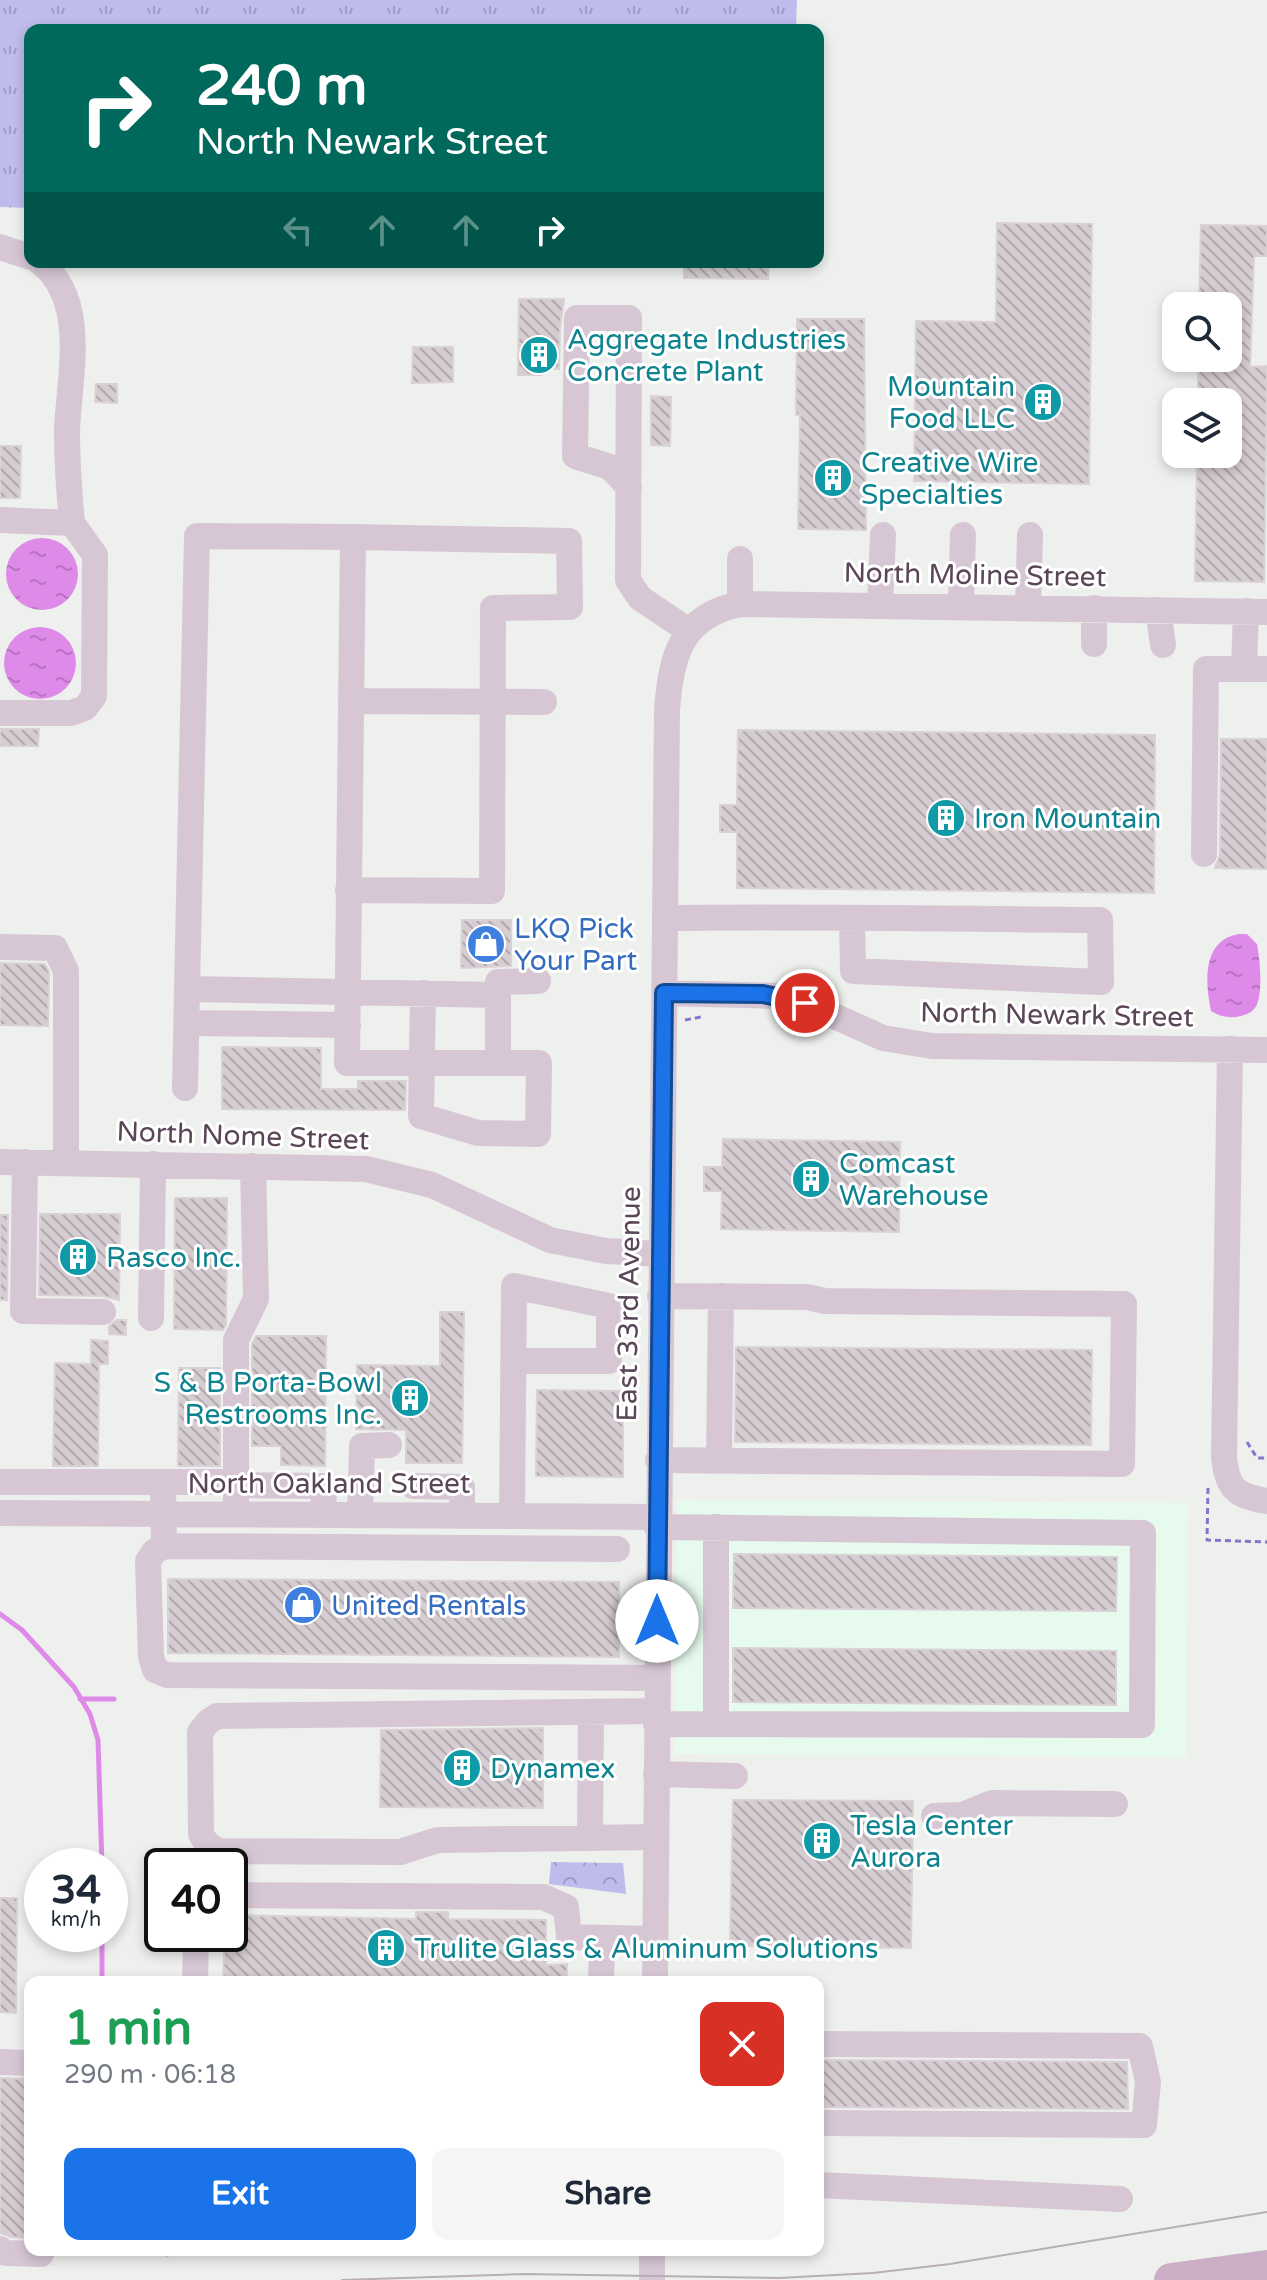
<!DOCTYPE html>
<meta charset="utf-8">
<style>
:root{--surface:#fff;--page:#f6f6f7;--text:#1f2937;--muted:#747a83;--accent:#1a73e8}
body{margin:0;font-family:"Varela Round",sans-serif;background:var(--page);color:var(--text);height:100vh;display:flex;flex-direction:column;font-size:30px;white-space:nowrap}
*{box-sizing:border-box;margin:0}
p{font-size:26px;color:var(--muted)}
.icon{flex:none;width:44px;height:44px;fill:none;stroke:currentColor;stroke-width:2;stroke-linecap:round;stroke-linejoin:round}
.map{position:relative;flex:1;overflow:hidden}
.details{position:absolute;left:24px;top:1976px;width:800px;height:280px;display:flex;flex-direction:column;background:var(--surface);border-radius:16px;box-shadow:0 4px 12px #0003}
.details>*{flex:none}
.banner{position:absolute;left:24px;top:24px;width:800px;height:244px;border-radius:16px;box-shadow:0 4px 12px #0003;background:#00695c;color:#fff;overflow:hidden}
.controls{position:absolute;left:1162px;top:292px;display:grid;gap:16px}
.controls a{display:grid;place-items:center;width:80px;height:80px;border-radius:16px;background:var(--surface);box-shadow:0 4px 12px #0003;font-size:40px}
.speed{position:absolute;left:24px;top:1848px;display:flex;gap:16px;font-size:40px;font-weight:700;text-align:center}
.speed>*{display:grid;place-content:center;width:104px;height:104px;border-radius:50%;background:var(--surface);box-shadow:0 4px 12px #0003;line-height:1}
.speed small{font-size:20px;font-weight:400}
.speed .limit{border:4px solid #111;border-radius:12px;background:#fff;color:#111}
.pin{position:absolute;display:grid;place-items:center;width:68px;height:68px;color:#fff;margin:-34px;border:4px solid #fff;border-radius:50%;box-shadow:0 2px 8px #0007}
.me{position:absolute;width:88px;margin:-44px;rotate:0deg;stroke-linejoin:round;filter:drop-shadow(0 0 6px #0008)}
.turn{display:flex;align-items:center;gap:28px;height:168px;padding:0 40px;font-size:36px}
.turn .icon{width:104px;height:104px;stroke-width:2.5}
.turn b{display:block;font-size:56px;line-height:68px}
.lanes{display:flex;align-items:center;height:76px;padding:0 40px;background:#0003;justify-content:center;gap:40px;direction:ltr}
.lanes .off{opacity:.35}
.round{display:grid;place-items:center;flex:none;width:84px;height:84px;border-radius:16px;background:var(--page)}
.summary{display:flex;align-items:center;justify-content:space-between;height:136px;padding:0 40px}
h1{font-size:48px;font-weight:700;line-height:60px;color:#1e9e55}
.primary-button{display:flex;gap:16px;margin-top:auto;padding:16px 40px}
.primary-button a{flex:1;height:92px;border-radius:16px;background:var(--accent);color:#fff;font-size:32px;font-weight:700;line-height:92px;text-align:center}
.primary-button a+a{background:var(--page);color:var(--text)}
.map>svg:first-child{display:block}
.commercial{fill:#e6fbee}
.forest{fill:url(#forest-crowns)}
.park{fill:url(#park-tufts)}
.water{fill:url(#water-ripples)}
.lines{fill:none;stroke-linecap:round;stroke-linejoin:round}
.stream{stroke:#de8ae9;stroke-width:5}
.building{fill:url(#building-back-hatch);stroke:#d9d1d6;stroke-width:2}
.path{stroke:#8575ca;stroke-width:3;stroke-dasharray:6 4;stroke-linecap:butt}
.minor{stroke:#d7c7d5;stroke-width:26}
.major{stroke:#ccadc6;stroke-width:34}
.tram{stroke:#b7afb5;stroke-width:2}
.route-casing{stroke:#114b97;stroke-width:20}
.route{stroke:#1a73e8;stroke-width:14}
.labels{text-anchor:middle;stroke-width:6;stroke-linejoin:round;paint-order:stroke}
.culture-label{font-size:28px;fill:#0d838f;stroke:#fff;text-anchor:start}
.street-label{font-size:28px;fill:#5a4657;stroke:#fff}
.shop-label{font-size:28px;fill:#366cbe;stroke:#fff;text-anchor:start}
</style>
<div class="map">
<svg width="1267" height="2280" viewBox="0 0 1267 2280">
<defs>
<pattern id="forest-crowns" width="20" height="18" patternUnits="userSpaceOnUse" patternTransform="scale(2)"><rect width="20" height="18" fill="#bfbced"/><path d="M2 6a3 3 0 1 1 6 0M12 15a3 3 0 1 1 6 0" fill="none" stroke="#9e9bc3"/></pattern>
<pattern id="park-tufts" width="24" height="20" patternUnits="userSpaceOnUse" patternTransform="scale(2)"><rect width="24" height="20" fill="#bfbced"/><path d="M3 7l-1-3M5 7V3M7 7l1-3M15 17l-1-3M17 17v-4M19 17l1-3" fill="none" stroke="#9e9bc3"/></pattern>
<pattern id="water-ripples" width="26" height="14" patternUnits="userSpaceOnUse" patternTransform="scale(2)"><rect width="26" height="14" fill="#de8ae9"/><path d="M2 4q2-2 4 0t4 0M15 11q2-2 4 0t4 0" fill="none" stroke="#b773c0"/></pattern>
<pattern id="building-back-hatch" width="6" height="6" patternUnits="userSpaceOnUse" patternTransform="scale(2)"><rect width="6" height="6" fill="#d5cdd2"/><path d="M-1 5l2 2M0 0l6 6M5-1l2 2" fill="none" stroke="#b0a8ad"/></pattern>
</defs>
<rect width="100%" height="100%" fill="#eef0ed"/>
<path class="commercial" d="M677,1500L1188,1503L1186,1757L675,1754Z"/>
<path class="forest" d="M551,1862L623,1863L626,1894L549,1884Z"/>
<path class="park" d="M0,0H797L796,30H30V208L0,207Z"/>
<path class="water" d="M6 574a36 36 0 1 1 72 0a36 36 0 1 1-72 0Z
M4 663a36 36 0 1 1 72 0a36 36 0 1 1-72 0Z
M1239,934H1247L1257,944C1260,958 1264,999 1254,1009C1250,1014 1242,1016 1236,1017C1227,1018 1219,1016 1211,1011C1205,982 1202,940 1239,934Z"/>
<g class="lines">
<path class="stream" d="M0,1614L22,1630L74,1687L90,1714L98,1740L102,1866
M80,1699H114
M102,1934V1982
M166,2250L167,2254"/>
</g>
<path class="building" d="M997,223L1092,224L1089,484L914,481L916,321L996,322Z
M1201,225L1267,226V256H1254L1250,367L1267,366L1264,582L1195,581L1197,454H1228V402H1198V358H1228V306H1199Z
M684,262H769L768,279L684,278Z
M519,299H564L560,329L559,369H542V375H518Z
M797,319H864L866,530L798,529L800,415H796Z
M413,347H453V382L412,383Z
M96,384H117V403L95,402Z
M651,396L671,397L670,446L651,445Z
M0,446H21L20,498H0Z
M0,729H39L38,746H0Z
M738,730L1155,735L1154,893L737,888V832H720V805H737Z
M1221,739H1267V869L1215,868L1220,854Z
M462,920H511V966L461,968Z
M0,963L45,964L49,972L48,1026L0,1025Z
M222,1047L321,1048V1089H358V1081H406L405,1110L222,1109Z
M723,1139L900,1142L899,1232L721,1229L722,1191H704V1167H722Z
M175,1198H227L226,1325L223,1330L174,1329Z
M40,1214H120L119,1300L103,1296L39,1295Z
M0,1215H8L7,1300H0Z
M440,1312H464L462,1463H406V1430L356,1429L357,1365L440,1366Z
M117,1320H126V1335L109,1334V1326Z
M256,1336H326L325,1466L281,1465V1446H252V1344Z
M91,1340L108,1341V1364H99L98,1466H53L55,1363L91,1364Z
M736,1347L1092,1350L1091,1445L735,1442Z
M179,1368H220V1466H178Z
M537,1390L623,1391V1477L536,1476Z
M734,1554L1117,1557L1116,1611L733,1608Z
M168,1579L619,1582V1657L168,1653Z
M733,1648L1116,1651V1705L733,1702Z
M543,1728V1808L380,1807L381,1730Z
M733,1800L913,1801L911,1948L730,1946Z
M0,1898H17L16,2013L0,2012Z
M416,1912H448V1919L546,1920V1965L567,1964V1982H223L225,1934H230V1915L416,1919Z
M818,2060L1127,2062L1128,2109L818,2107Z
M0,2078L30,2079V2238L11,2237L0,2233Z"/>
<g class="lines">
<path class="path" d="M685,1020L701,1017
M1247,1442L1257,1458H1267
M1208,1488L1207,1540L1267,1542"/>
<path class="minor" d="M0,247L30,257
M629,487L610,467L575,456L577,318H629L628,580L640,598L689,631
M0,520L72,523C69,492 67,461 67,430C69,377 89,300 40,262
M740,559V604
M880,605L883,535
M961,606L963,535
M1028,607L1030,535
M1158,610L1163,645
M1094,644V608
M1244,669L1246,611
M351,701L544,702
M0,713H71L85,708L94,696L95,555L72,523
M1204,854L1206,669H1267
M348,890L492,891L493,608L570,607L569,541L353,537L347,1063H498
M665,918C810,916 955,919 1100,920L1101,982L853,971L852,918
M0,947L55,948L66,971V1163
M187,989L197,536L353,537
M423,993L421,1116L478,1133L538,1134L539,1063H498V982L538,981
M664,993L781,996L805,1003L883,1038L932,1046L1267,1050
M187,1023L348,1025
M1230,1049L1224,1457C1227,1489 1236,1496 1267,1501
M185,1088L187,989L498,995
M0,1162L366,1169L432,1185L550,1240L606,1251L660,1254
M25,1162L23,1311L103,1312
M151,1318L153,1164
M658,1460L1122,1464L1124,1304L825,1301L807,1297L660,1296
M719,1460L721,1296
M0,1482H221
M163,1483L164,1546L154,1552L148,1561L151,1657L155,1670L167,1675L657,1678
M238,1485L324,1486L323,1514
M413,1486L462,1487V1515
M0,1513L658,1517
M236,1514V1340L256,1299L253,1166
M360,1515L362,1446L389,1445
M512,1516L514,1286L609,1306V1361H513
M716,1527V1724
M164,1546L617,1549
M656,1724L1142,1725L1143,1533L657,1527
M656,1774L735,1776
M934,1816L962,1815L992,1803L1115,1804
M590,1837L591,1713
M656,1837L438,1840L400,1852L218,1851L207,1844L201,1834L200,1732L208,1722L217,1716L657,1711
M230,1895L543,1897L566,1907L569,1937L655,1939
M195,1982L196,1934
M601,1982L602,1939
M655,1982L667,710C671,656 681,616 740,604L1267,612
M818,2044L1140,2046L1148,2082L1144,2125L818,2123
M0,2062L30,2063
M818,2185L1120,2199
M0,2249L6,2253L41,2254
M652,2280V2250"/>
<path class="major" d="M1171,2280L1267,2267"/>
<path class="tram" d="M342,2280L525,2274L779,2278L873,2273L950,2264L1267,2212"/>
</g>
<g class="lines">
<defs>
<path id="route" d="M657,1621L664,993L763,994L805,1003"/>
</defs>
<use href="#route" class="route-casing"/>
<use href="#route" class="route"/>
</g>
<defs>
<symbol id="building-disc" viewBox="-11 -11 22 22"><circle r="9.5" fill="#0f9aa8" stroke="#fff"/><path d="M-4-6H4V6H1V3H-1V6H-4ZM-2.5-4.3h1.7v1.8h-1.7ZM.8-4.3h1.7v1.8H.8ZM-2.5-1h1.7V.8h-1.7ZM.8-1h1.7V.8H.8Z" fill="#fff"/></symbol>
<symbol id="shop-disc" viewBox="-11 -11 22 22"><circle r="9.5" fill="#3f7fe0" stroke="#fff"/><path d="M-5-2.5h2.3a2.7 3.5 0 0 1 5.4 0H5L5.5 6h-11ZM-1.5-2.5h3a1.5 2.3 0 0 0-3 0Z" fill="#fff"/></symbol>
</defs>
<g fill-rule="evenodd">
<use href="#building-disc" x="517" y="333" width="44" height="44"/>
<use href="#building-disc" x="1021" y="380" width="44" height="44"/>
<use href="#building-disc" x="811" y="456" width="44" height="44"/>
<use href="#building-disc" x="924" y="796" width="44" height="44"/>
<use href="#shop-disc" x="464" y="922" width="44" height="44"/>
<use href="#building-disc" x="789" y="1157" width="44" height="44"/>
<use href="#building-disc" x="56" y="1235" width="44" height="44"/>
<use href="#building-disc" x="388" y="1376" width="44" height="44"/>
<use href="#shop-disc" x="281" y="1583" width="44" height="44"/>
<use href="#building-disc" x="440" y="1746" width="44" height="44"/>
<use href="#building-disc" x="800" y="1819" width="44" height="44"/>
<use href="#building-disc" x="364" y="1926" width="44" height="44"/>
</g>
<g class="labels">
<g class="culture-label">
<text x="567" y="349">Aggregate Industries<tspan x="567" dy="32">Concrete Plant</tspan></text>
<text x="1015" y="396" text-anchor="end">Mountain<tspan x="1015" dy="32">Food LLC</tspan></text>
<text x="861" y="472">Creative Wire<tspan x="861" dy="32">Specialties</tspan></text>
<text x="974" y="828">Iron Mountain</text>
<text x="839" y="1173">Comcast<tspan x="839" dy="32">Warehouse</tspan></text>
<text x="106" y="1267">Rasco Inc.</text>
<text x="382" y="1392" text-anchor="end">S &amp; B Porta-Bowl<tspan x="382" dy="32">Restrooms Inc.</tspan></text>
<text x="490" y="1778">Dynamex</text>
<text x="850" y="1835">Tesla Center<tspan x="850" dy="32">Aurora</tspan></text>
<text x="414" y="1958">Trulite Glass &amp; Aluminum Solutions</text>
</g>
<g class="street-label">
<text transform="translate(975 574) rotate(1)" y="10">North Moline Street</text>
<text transform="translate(1057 1014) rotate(1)" y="10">North Newark Street</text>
<text transform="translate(243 1135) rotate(2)" y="10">North Nome Street</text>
<text transform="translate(628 1304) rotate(-89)" y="10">East 33rd Avenue</text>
<text x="329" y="1493">North Oakland Street</text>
</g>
<g class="shop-label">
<text x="514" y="938">LKQ Pick<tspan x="514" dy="32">Your Part</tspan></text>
<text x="331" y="1615">United Rentals</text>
</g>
</g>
</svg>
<div class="controls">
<a><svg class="icon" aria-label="search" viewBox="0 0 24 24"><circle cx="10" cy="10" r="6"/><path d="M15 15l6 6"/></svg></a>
<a><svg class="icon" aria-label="layers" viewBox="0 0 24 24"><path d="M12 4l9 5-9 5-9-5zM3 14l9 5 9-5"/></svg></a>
</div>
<div class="speed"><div>34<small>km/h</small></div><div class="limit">40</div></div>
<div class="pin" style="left:805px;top:1003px;background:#d93025"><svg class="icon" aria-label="arrive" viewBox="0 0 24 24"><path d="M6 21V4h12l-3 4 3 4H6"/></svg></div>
<svg class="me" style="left:657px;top:1621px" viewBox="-20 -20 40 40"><circle r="19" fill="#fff"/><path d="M0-13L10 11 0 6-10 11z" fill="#1a73e8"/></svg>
<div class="banner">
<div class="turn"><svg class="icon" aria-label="right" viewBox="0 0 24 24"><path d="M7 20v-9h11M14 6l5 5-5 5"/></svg><div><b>240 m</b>North Newark Street</div></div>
<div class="lanes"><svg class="icon off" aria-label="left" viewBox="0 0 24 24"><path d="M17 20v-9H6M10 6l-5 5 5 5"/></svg><svg class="icon off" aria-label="ahead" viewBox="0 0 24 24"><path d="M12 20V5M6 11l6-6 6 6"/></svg><svg class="icon off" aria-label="ahead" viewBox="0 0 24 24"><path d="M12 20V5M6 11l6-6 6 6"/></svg><svg class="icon" aria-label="right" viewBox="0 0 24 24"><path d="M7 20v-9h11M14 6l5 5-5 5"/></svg></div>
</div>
<section class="details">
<div class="summary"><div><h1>1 min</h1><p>290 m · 06:18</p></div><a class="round" style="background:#d93025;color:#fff"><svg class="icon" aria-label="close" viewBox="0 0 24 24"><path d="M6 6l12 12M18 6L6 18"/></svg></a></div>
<div class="primary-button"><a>Exit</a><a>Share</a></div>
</section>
</div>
